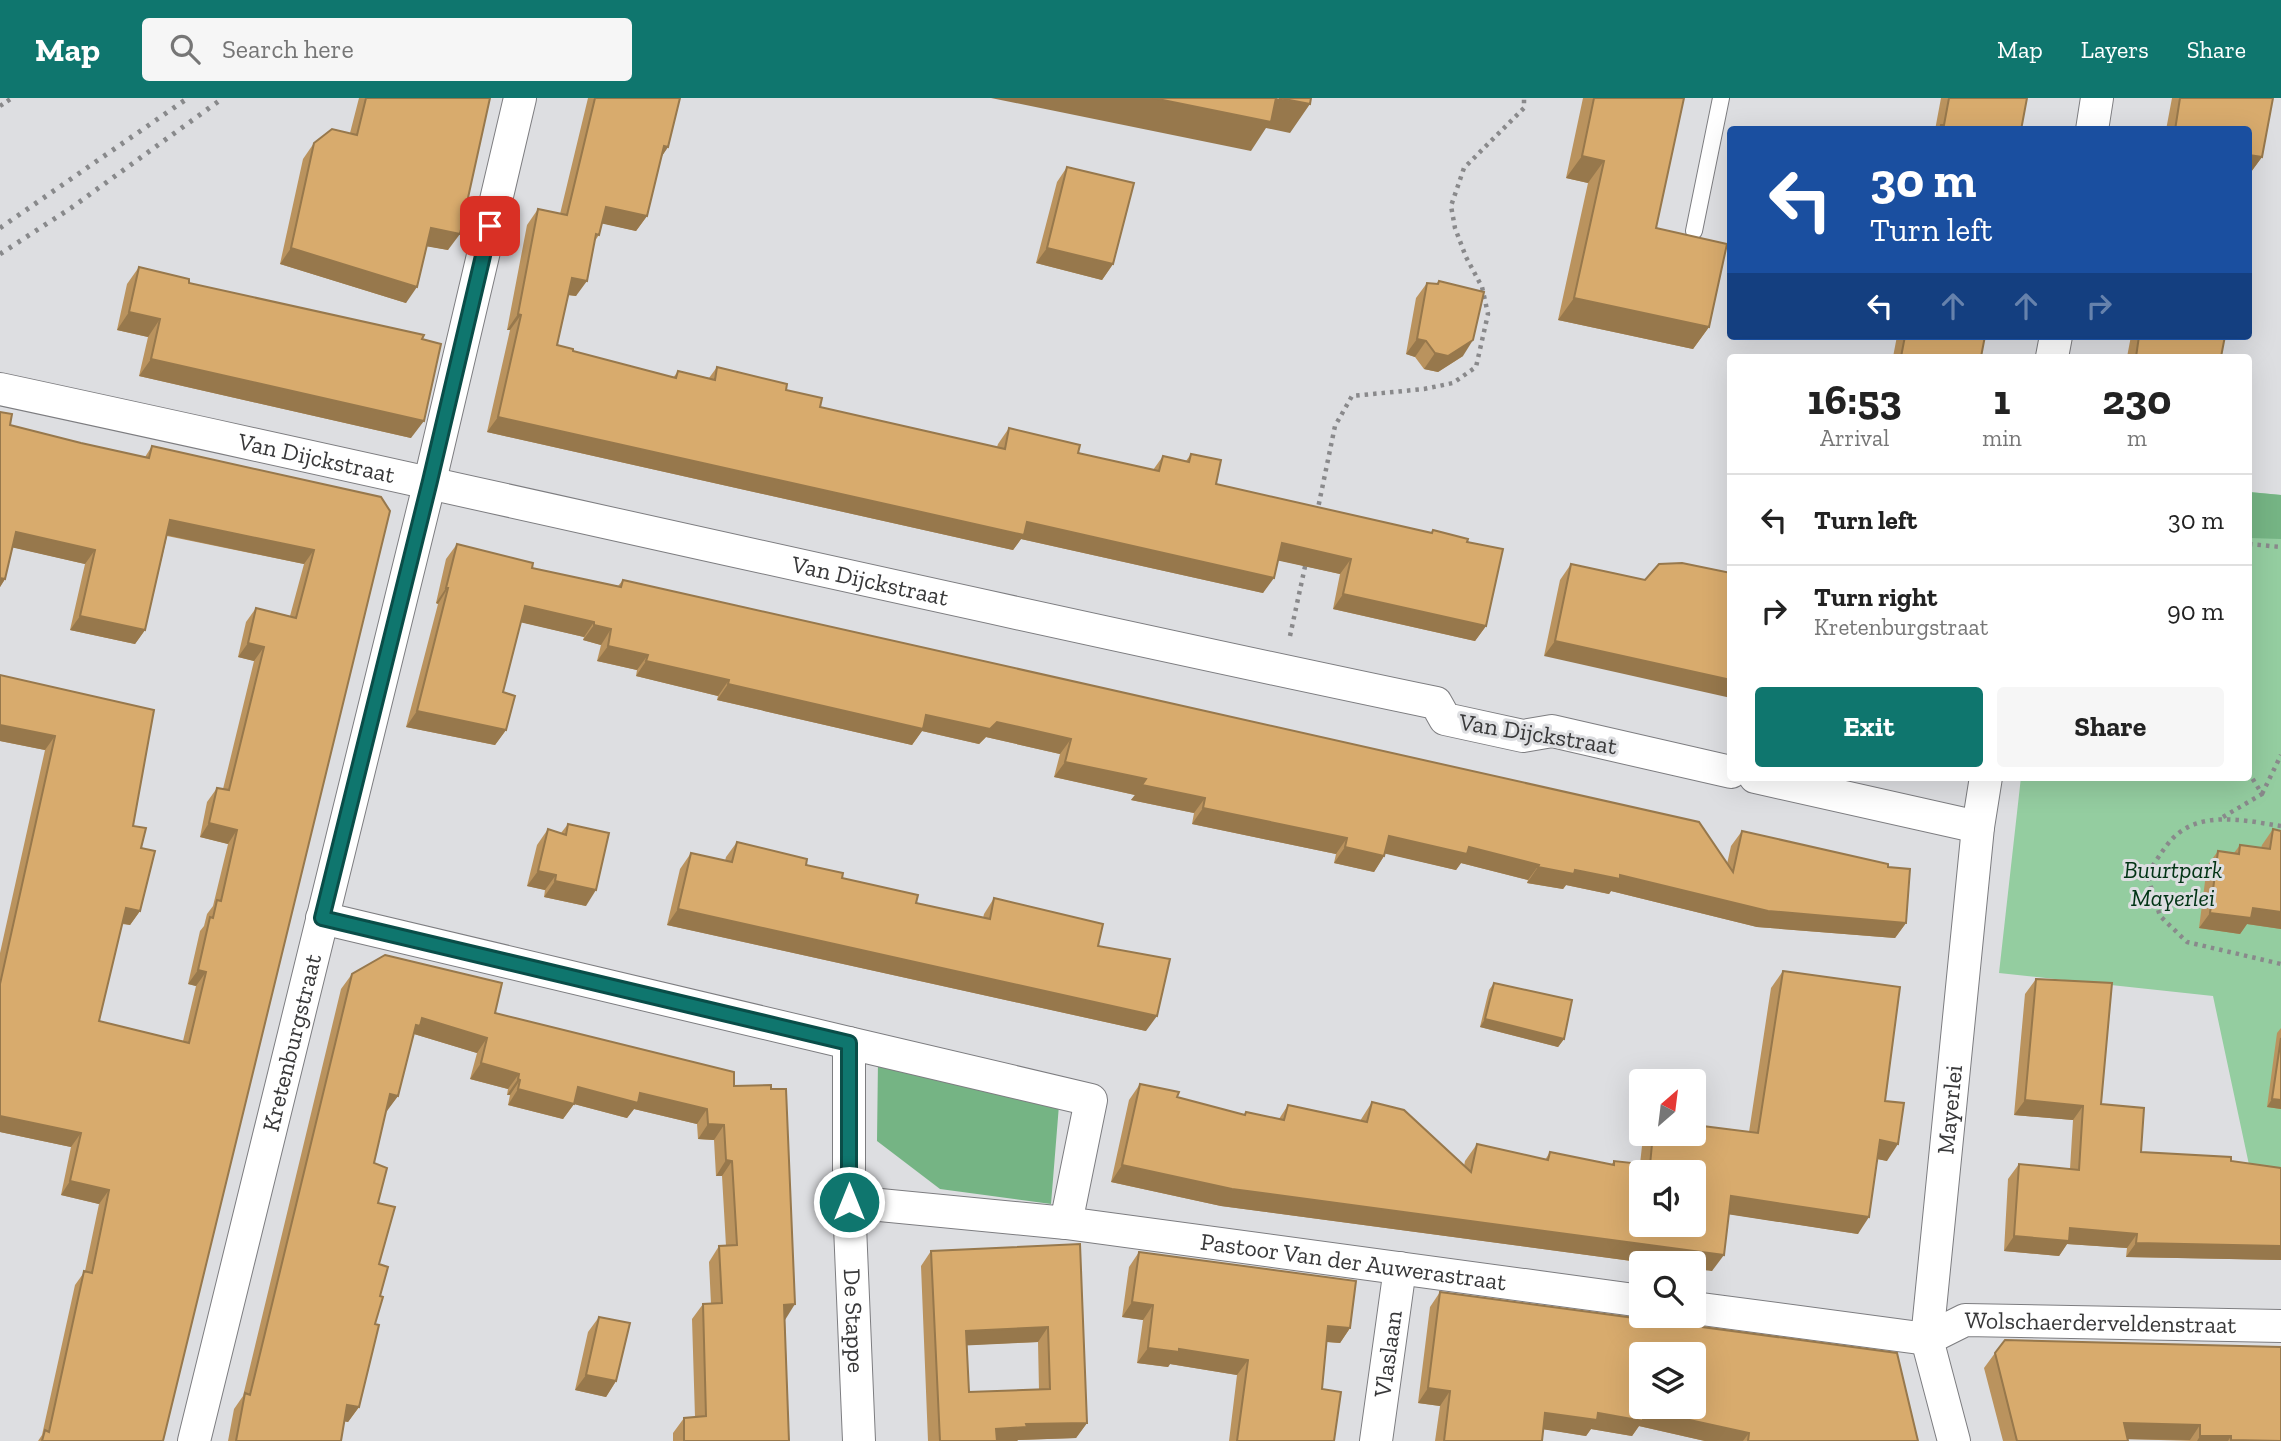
<!DOCTYPE html>
<style>
:root{--surface:#fff;--page:#f6f6f6;--text:#222;--muted:#767676;--line:#e0e0e0;--accent:#0f766e}
body{margin:0;font-family:"Zilla Slab",serif;background:var(--page);color:var(--text);height:100vh;display:flex;flex-direction:column;font-size:26px;white-space:nowrap}
*{box-sizing:border-box;margin:0}
p{font-size:23px;color:var(--muted)}
.icon{flex:none;width:38px;height:38px;fill:none;stroke:currentColor;stroke-width:2;stroke-linecap:round;stroke-linejoin:round}
.map{position:relative;flex:1;overflow:hidden}
.sheet{position:absolute;left:1727px;top:256px;width:525px;height:427px;display:flex;flex-direction:column;background:var(--surface);border-radius:7px;box-shadow:0 7px 28px #0002}
.sheet>*{flex:none}
.banner{position:absolute;left:1727px;top:28px;width:525px;height:214px;border-radius:7px;box-shadow:0 7px 28px #0002;background:#1a4fa0;color:#fff;overflow:hidden}
.needle{width:46px;rotate:28deg}
.buttons{position:absolute;left:1629px;top:971px;display:grid;gap:14px}
.buttons a{display:grid;place-items:center;width:77px;height:77px;border-radius:7px;background:var(--surface);box-shadow:0 7px 28px #0002;font-size:35px}
.pin{position:absolute;display:grid;place-items:center;width:60px;height:60px;color:#fff;margin:-30px;border-radius:14px;box-shadow:0 4px 10px #0006}
.me{position:absolute;width:77px;margin:-38px;rotate:0deg;stroke-linejoin:round;filter:drop-shadow(0 0 5px #0008)}
.turn{display:flex;align-items:center;gap:24px;height:147px;padding:0 28px;font-size:32px}
.turn .icon{width:91px;height:91px;stroke-width:2.5}
.turn b{display:block;font-size:49px;line-height:60px}
.lanes{display:flex;align-items:center;height:66px;padding:0 28px;background:#0003;justify-content:center;gap:35px;direction:ltr}
.lanes .off{opacity:.35}
.eta{display:flex;justify-content:space-evenly;align-items:center;height:119px;text-align:center}
.eta b{font-size:42px;font-weight:800;line-height:49px}
.cta{display:flex;gap:14px;margin-top:auto;padding:14px 28px}
.cta a{flex:1;height:80px;border-radius:7px;background:var(--accent);color:#fff;font-size:28px;font-weight:800;line-height:80px;text-align:center}
.cta a+a{background:var(--page);color:var(--text)}
ul{padding:0;list-style:none}
li{display:flex;align-items:center;gap:21px;height:91px;padding:0 28px;border-top:2px solid var(--line)}
li div{flex:1}
li b{display:block;font-size:26px}
li em{font-style:normal}
header{display:flex;align-items:center;gap:42px;box-sizing:border-box;height:98px;padding:0 35px;background:var(--accent);color:#fff}
header strong{font-size:33px}
nav{display:flex;gap:38px;margin-inline-start:auto;font-size:24px}
.search{width:490px;height:63px;background:var(--page);display:flex;align-items:center;gap:18px;box-sizing:border-box;padding:0 24px;border-radius:7px;color:var(--muted);font-size:26px}
.map>svg:first-child{display:block}
.green{fill:#94cda0}
.forest{fill:#75b484}
.lines{fill:none;stroke-linecap:round;stroke-linejoin:round}
.lane-casing{stroke:#7d7d80;stroke-width:18}
.street-casing{stroke:#7d7d80;stroke-width:34}
.path{stroke:#89898b;stroke-width:4.5;stroke-dasharray:3.5 5;stroke-linecap:butt}
.lane{stroke:#fff;stroke-width:16}
.street{stroke:#fff;stroke-width:32}
.rail{stroke:#88898b;stroke-width:5;stroke-dasharray:3.5 7;stroke-linecap:butt}
.wall{fill:#ba935e;fill-rule:evenodd}
.shaded-wall{fill:#97784c}
.building{fill:#d8ab6d;stroke:#97784c;stroke-width:2;fill-rule:evenodd}
.route-casing{stroke:#0a4d48;stroke-width:18}
.route{stroke:#0f766e;stroke-width:12}
.labels{text-anchor:middle;stroke-width:6;stroke-linejoin:round;paint-order:stroke}
.street-label{font-size:24px;fill:#383839;stroke:#dddee1}
.park-label{font-size:24px;font-style:italic;fill:#013314;stroke:#dddee1}
</style>
<header>
<strong>Map</strong>
<div class="search"><svg class="icon" aria-label="search" viewBox="0 0 24 24"><circle cx="10" cy="10" r="6"/><path d="M15 15l6 6"/></svg>Search here</div>
<nav><a>Map</a><a>Layers</a><a>Share</a></nav>
</header>
<div class="map">
<svg width="2281" height="1343" viewBox="0 0 2281 1343">
<rect width="100%" height="100%" fill="#dddee1"/>
<path class="green" d="M2249,394L2281,397V1124L2261,1123L2213,898L1999,875L2021,679H2249Z"/>
<path class="forest" d="M2249,394L2281,397V441L2249,440Z
M878,962L1059,1007L1051,1106L940,1091L877,1043Z"/>
<g class="lines">
<defs>
<path id="lane" d="M1694,133L1721,0"/>
<g id="street">
<path d="M2092,32L2097,0"/>
<path d="M2052,259L2056,238"/>
<path id="s1" d="M0,291C479,394 956,505 1436,605L1445,621L1523,638L1552,633L1731,674"/>
<path d="M1755,679L1978,729"/>
<path d="M322,820L849,945"/>
<path id="s2" d="M849,1104L1066,1125L1091,1002L849,945V1104L859,1343"/>
<path id="s3" d="M1066,1125L1642,1203"/>
<path d="M1694,1210L1927,1241"/>
<path id="s4" d="M1927,1241L1965,1222L2281,1228"/>
<path id="s5" d="M194,1343L430,383L520,0"/>
<path id="s6" d="M1376,1343L1400,1170"/>
<path id="s7" d="M1954,1343L1927,1241L1978,729L1986,679"/>
</g>
</defs>
<use href="#lane" class="lane-casing"/>
<use href="#street" class="street-casing"/>
<path class="path" d="M0,8L12,0
M1317,415L1335,328L1352,298L1424,291L1453,285L1476,269L1488,216L1482,189L1466,159L1455,130L1451,108L1464,70L1524,10V0
M2249,446L2281,449
M1290,538L1306,464
M2262,696L2281,657
M2223,719L2262,696L2249,675
M2281,728C2246,723 2201,711 2172,741C2163,751 2155,765 2147,776L2160,818L2187,844L2281,866"/>
<use href="#lane" class="lane"/>
<use href="#street" class="street"/>
<path class="rail" d="M0,130L188,0
M0,156L71,110L223,0"/>
</g>
<path class="wall" d="M359,0H490L448,152L427,148L406,205L280,166L303,61L314,45L350,35Z
M588,0H680L668,49L661,59L647,118L636,133L602,125L599,137L594,144L576,198L568,197L557,247L573,253L673,280L678,273L709,280L717,269L786,292L820,309L997,349L998,346L1009,330L1078,355L1153,372L1163,358L1186,363L1191,356L1216,386L1431,435L1433,432L1467,444L1486,528L1475,543L1333,511L1340,476L1278,462L1263,495L1021,441L1013,452L487,334L510,232H507L527,127L538,111L560,116Z
M1583,0H1684L1656,130L1709,229L1693,251L1558,222L1588,85L1566,80Z
M1941,0H2027L2021,32H1935Z
M2172,0H2273L2262,59L2251,74L2249,32H2166Z
M1067,69L1113,166L1102,182L1036,165L1057,84Z
M139,169L189,185L422,241L411,340L139,278L148,239L117,232L127,186Z
M1439,183L1463,258L1438,274L1424,271L1415,259L1406,256L1416,200L1427,185L1436,186Z
M1897,238H1985L1981,259H1893Z
M2131,238H2225L2221,259H2127Z
M0,314L10,327L81,345L145,359L152,348L381,399L163,1343H38L42,1337L75,1187L85,1173L99,1106L61,1097L71,1049L0,1034V855L45,652L0,643V577L133,728L141,750L140,813L130,827L122,826L99,923L183,943L196,888L188,886L200,833L204,828L207,816L213,808L228,746L200,739L207,704L217,690L223,691L254,563L238,559L246,524L256,510L290,518L304,466L167,438L145,532L135,546L70,532L85,466L12,449L5,481L0,489Z
M457,446L532,470L618,488L623,482L1727,766L1731,748L1742,733L1888,769L1906,825L1895,840L1757,829L1611,793L1609,796L1566,787L1563,791L1527,785L1528,782L1461,765L1456,772L1385,755L1384,758L1374,774L1334,765L1336,756L1192,726L1194,715L1131,702L1135,697L1054,679L1060,656L986,639L979,646L922,633L912,647L717,602L718,598L636,578L637,572L597,563L601,547L583,542L584,539L521,524L503,594L506,632L495,647L406,629L438,506L436,505L446,461Z
M1571,466L1645,482L1544,558L1560,482Z
M568,726L586,808L544,799L545,792L527,788L537,747L548,731L561,735Z
M2273,731L2281,733V831L2247,826L2240,836L2199,830L2207,768L2218,753L2234,755L2240,747L2261,750L2262,747Z
M737,744L916,805L983,820L984,816L994,800L1098,848L1146,933L667,827L680,771L691,755L725,763L726,759Z
M1783,873L1885,1003L1887,1063L1877,1061L1858,1136L1729,1116L1712,1173L1694,1166H1654L1221,1108L1111,1084L1129,1002L1140,986L1177,999L1244,1017L1246,1014L1279,1021L1288,1007L1360,1023L1372,1004L1464,1068L1465,1063L1477,1046L1545,1062L1550,1054L1611,1067L1614,1063L1640,1066L1643,1039L1645,1036H1694L1749,1034L1771,890Z
M352,876L495,915L734,988L785,1222L789,1343H673V1335L684,1320L695,1319L692,1221L703,1206H711L709,1164L719,1148H726L722,1078H716L714,1042L698,1041L697,1026L634,1011L627,1020L574,1006L563,1021L508,1007L510,997H507L508,991L470,981L477,955L414,936L398,998L386,1013L374,1065L378,1105L380,1198L359,1309L348,1324L344,1323L341,1343H228L234,1311L243,1298L341,891Z
M2036,881L2101,1006L2141,1054L2231,1063L2281,1070V1162L2126,1159L2127,1150L2067,1146L2059,1158L2004,1153L2008,1081L2019,1066L2070,1071L2073,1022L2014,1017L2025,896Z
M1494,885L1564,941L1558,949L1480,929L1489,892Z
M2281,930V1011L2267,1009L2277,935Z
M1080,1146L1087,1325L1076,1340L1018,1342L1017,1343H928L921,1168L931,1153ZM1038,1244L1039,1292L969,1294L966,1247Z
M1139,1154L1350,1230L1340,1245L1326,1244L1322,1291L1334,1343H1229L1237,1277L1170,1266L1168,1269L1137,1265L1143,1222L1122,1219L1129,1169Z
M1440,1194L1918,1343H1705L1639,1328L1632,1338L1591,1331L1586,1338L1543,1331L1542,1343H1435L1440,1308L1418,1305L1430,1209Z
M599,1219L616,1283L606,1299L575,1292L588,1234Z
M1995,1255L2281,1343H2190L2127,1341L2128,1343H2003L1984,1270Z"/>
<path class="shaded-wall" d="M991,0H1276L1310,6L1290,35L1266,30L1251,53Z
M664,48L668,49L658,64Z
M2249,57L2262,59L2251,74H2249Z
M1582,58L1604,63L1588,85L1566,80Z
M606,109L647,118L636,133L595,124Z
M431,130L460,136L448,152L419,147Z
M291,150L417,189L406,205L280,166Z
M1047,150L1113,166L1102,182L1036,165Z
M572,180L587,183L576,198L561,196Z
M1574,200L1709,229L1693,251L1558,222Z
M129,214L160,221L148,239L117,232Z
M518,216L521,217L510,232H507Z
M1417,241L1426,243L1415,259L1406,256Z
M1473,242L1463,258L1438,274L1424,271L1435,255Z
M151,261L424,323L411,340L139,278Z
M498,319L1027,424L1274,480L1263,495L1021,441L1013,452L487,334Z
M170,422L314,452L304,466L161,436Z
M16,434L95,452L85,466L6,448Z
M1282,445L1351,461L1340,476L1271,461Z
M0,480L5,481L0,489Z
M446,490H448L438,506L436,505Z
M1343,496L1486,528L1475,543L1333,511Z
M525,508L594,524L584,539L515,523Z
M80,518L145,532L135,546L70,532Z
M594,527L611,531L601,547L583,542Z
M1555,543L1731,582V600L1544,558Z
M248,545L264,549L254,563L238,559Z
M608,548L648,557L637,572L597,563Z
M646,563L729,582L718,598L636,578Z
M728,586L926,617L997,624L1071,641L1060,656L986,639L979,646L922,633L912,647L717,602Z
M417,613L506,632L495,647L406,629Z
M0,627L55,638L45,652L0,643Z
M1065,664L1146,681L1205,700L1194,715L1131,702L1135,697L1054,679Z
M1203,710L1347,740L1336,756L1192,726Z
M209,725L237,732L228,746L200,739Z
M1389,738L1469,749L1539,767L1528,782L1461,765L1456,772L1378,754Z
M1345,749L1384,758L1374,774L1334,765Z
M1538,769L1575,772L1620,777L1906,825L1895,840L1757,829L1611,793L1609,796L1566,787L1563,791L1527,785Z
M538,773L556,777L545,792L527,788Z
M555,783L596,792L586,808L544,799Z
M126,810L140,813L130,827L116,824Z
M2253,810L2281,814V831L2247,826L2240,836L2199,830L2210,815Z
M678,811L1157,918L1146,933L667,827Z
M198,872L206,874L196,888L188,886Z
M422,920L487,940L477,955L414,936L406,943Z
M1485,921L1564,941L1558,949L1480,929Z
M481,965L519,976L508,991L470,981Z
M518,981L520,982L510,997H507Z
M578,989L640,995L707,1011L697,1026L634,1011L627,1020L574,1006L563,1021L508,1007L518,991Z
M390,996L398,998L387,1013L380,1011Z
M2272,1001L2281,1002V1011L2267,1009Z
M2025,1002L2083,1008L2073,1022L2014,1017Z
M0,1018L81,1035L71,1049L0,1034Z
M708,1026L724,1027L714,1042L698,1041Z
M1880,1042L1898,1046L1887,1063L1868,1059Z
M726,1062L732,1063L722,1078H716Z
M1122,1067L1724,1157L1712,1173L1694,1171V1166H1654L1221,1108L1111,1084Z
M70,1083L109,1092L99,1106L61,1097Z
M1731,1098L1869,1119L1858,1136L1720,1115Z
M2070,1130L2137,1136L2127,1150L2067,1146L2059,1158L2004,1153L2014,1138Z
M2136,1145L2281,1148V1162L2126,1159Z
M1132,1204L1153,1207L1143,1222L1122,1219Z
M795,1206L785,1222H773L784,1207Z
M1328,1228L1350,1230L1340,1245L1317,1243Z
M1048,1229L1038,1244L955,1248L966,1233Z
M1148,1250L1179,1251L1248,1262L1237,1277L1170,1266L1168,1269L1137,1265Z
M586,1277L616,1283L606,1299L575,1292Z
M1428,1290L1450,1293L1440,1308L1418,1305Z
M347,1307L359,1309L348,1324L337,1322Z
M1644,1312L1749,1335L1743,1343H1705L1639,1328L1632,1338L1591,1331L1586,1338L1535,1330L1545,1315H1598Z
M1087,1325L1076,1340L1018,1342L1017,1343H988L996,1331L1026,1326Z
M2124,1325L2200,1327L2190,1342L2113,1341Z
M2200,1338H2231L2228,1343H2197Z"/>
<path class="building" d="M366,0H490L460,136L431,130L417,189L291,150L314,45L332,31L357,37Z
M595,0H680L668,49L664,48L647,118L606,109L599,137L596,136L587,183L572,180L557,247L573,251V253L676,280L678,273L715,282L717,269L787,286L786,292L822,300L820,309L1005,351L1009,330L1080,347L1078,355L1159,373L1163,358L1189,364L1191,356L1221,362L1216,386L1432,435L1433,432L1468,441L1467,444L1503,451L1486,528L1343,496L1351,461L1282,445L1274,480L1027,424L1024,437L498,319L521,217L518,216L538,111L567,117Z
M1153,0H1276L1271,24Z
M1279,0H1311L1310,6Z
M1594,0H1684L1656,130L1727,146L1709,229L1574,200L1604,63L1582,58Z
M1949,0H2027L2021,32H1940L1941,27H1944Z
M2180,0H2273L2262,59L2249,57V32H2175Z
M1067,69L1134,85L1113,166L1047,150Z
M139,169L189,181V185L424,237L422,241L441,246L424,323L151,261L160,221L129,214Z
M1439,183L1484,194L1473,242L1448,258L1435,255L1426,243L1417,241L1427,185L1438,186Z
M1905,238H1985L1981,259H1901Z
M2139,238H2225L2221,259H2136Z
M0,314L12,316L10,327L81,345L149,360L152,348L381,399L390,413L163,1343H42L45,1332L49,1334L84,1173L92,1175L109,1092L70,1083L81,1035L0,1018V886L55,638L0,627V577L154,612L133,728L146,730L141,750L155,753L140,813L126,810L99,923L189,945L206,874L198,872L210,819L213,820L217,802L221,803L237,732L209,725L217,690L229,692L264,549L248,545L256,510L296,520L314,452L170,422L145,532L80,518L95,452L16,434L5,481L0,480Z
M457,446L533,465L532,470L621,489L623,482L1699,724L1733,774L1742,733L1888,766V769L1910,771L1906,825L1768,813L1620,777V781L1575,772L1574,776L1538,769L1539,767L1469,749L1467,756L1389,738L1384,758L1345,749L1347,740L1203,710L1205,700L1142,687L1146,681L1065,664L1071,641L997,624L990,631L926,617L923,631L728,586L729,582L646,563L648,557L608,548L611,531L594,527V524L525,508L503,594L515,598L506,632L417,613L448,490H446Z
M1682,465L1731,475V582L1555,543L1571,466L1645,482L1659,466Z
M568,726L609,735L596,792L555,783L556,777L538,773L548,731L566,737Z
M2273,731L2281,733V814L2253,810L2251,820L2210,815L2218,753L2239,756L2240,747L2270,751Z
M737,744L807,761L806,767L843,775L842,780L918,797L916,805L990,821L994,800L1103,826L1098,848L1170,861L1157,918L678,811L691,755L732,764Z
M385,857L502,885L495,915L734,974V988L771,987V991H786L795,1206L784,1207L789,1343H684V1320L706,1318L703,1206L722,1205L719,1148L737,1147L732,1063L726,1062L724,1027L708,1026L707,1011L640,995L638,1005L578,989L574,1006L518,991L520,982L518,981L519,976L481,965L487,940L422,920L420,928L416,927L398,998L390,996L374,1065L387,1070L378,1105L395,1109L379,1166L388,1169L380,1198L383,1199L375,1226L379,1227L359,1309L347,1307L341,1343H236L245,1295L250,1297L352,876Z
M1783,873L1900,889L1885,1003L1904,1005L1898,1046L1880,1042L1869,1119L1731,1098L1724,1157L1232,1091L1122,1067L1140,986L1179,994L1177,999L1245,1017L1246,1014L1284,1022L1288,1007L1367,1024L1372,1004L1404,1012L1471,1074L1477,1046L1548,1062L1550,1054L1614,1067V1063L1650,1067L1653,1036H1694V1027L1758,1035ZM1642,1074H1694V1127H1642Z
M2036,881L2112,885L2101,1006L2144,1010L2141,1054L2231,1059V1063L2281,1070V1148L2136,1145L2137,1136L2070,1130L2069,1143L2014,1138L2019,1066L2079,1072L2083,1008L2025,1002Z
M1494,885L1572,902L1564,941L1485,921Z
M2281,940V1002L2272,1001Z
M1080,1146L1087,1325L1026,1326L1027,1329L996,1331L997,1343H940L931,1153ZM1048,1229L1050,1291L969,1294L966,1233Z
M1139,1154L1356,1183L1350,1230L1328,1228L1322,1291L1341,1294L1334,1343H1237L1248,1262L1179,1251V1254L1148,1250L1153,1207L1132,1204Z
M1440,1194L1897,1255L1918,1343H1748L1749,1335L1644,1312L1643,1323L1598,1315L1597,1322L1545,1315L1542,1343H1444L1450,1293L1428,1290ZM1642,1256H1694V1309H1642Z
M599,1219L630,1225L616,1283L586,1277Z
M2005,1242L2281,1249V1343L2231,1342V1338H2200V1327L2124,1325L2128,1343H2017L1995,1255Z"/>
<g class="lines">
<defs>
<path id="route" d="M490,128L430,383L322,820L849,945V1104"/>
</defs>
<use href="#route" class="route-casing"/>
<use href="#route" class="route"/>
</g>
<g class="labels">
<g class="street-label">
<text dy="8" stroke="none"><textPath href="#s1" startOffset="324">Van Dijckstraat</textPath></text>
<text dy="8" stroke="none"><textPath href="#s1" startOffset="891">Van Dijckstraat</textPath></text>
<text transform="translate(1538 636) rotate(9)" y="8">Van Dijckstraat</text>
<text dy="8" stroke="none"><textPath href="#s5" startOffset="410">Kretenburgstraat</textPath></text>
<text dy="8" stroke="none"><textPath href="#s7" startOffset="336">Mayerlei</textPath></text>
<text dy="8" stroke="none"><textPath href="#s3" startOffset="290">Pastoor Van der Auwerastraat</textPath></text>
<text dy="8" stroke="none"><textPath href="#s2" startOffset="870">De Stappe</textPath></text>
<text dy="8" stroke="none"><textPath href="#s4" startOffset="178">Wolschaerderveldenstraat</textPath></text>
<text dy="8" stroke="none"><textPath href="#s6" startOffset="88">Vlaslaan</textPath></text>
</g>
<g class="park-label">
<text x="2173" y="780">Buurtpark<tspan x="2173" dy="28">Mayerlei</tspan></text>
</g>
</g>
</svg>
<div class="buttons">
<a><svg class="needle" viewBox="-14 -14 28 28"><path d="M0-13l5 13h-10z" fill="#e53935"/><path d="M0 13l5-13h-10z" fill="#767676"/></svg></a>
<a><svg class="icon" aria-label="sound" viewBox="0 0 24 24"><path d="M4 9h4l5-4v14l-5-4H4zM17 9q2 3 0 6"/></svg></a>
<a><svg class="icon" aria-label="search" viewBox="0 0 24 24"><circle cx="10" cy="10" r="6"/><path d="M15 15l6 6"/></svg></a>
<a><svg class="icon" aria-label="layers" viewBox="0 0 24 24"><path d="M12 4l9 5-9 5-9-5zM3 14l9 5 9-5"/></svg></a>
</div>
<div class="pin" style="left:490px;top:128px;background:#d93025"><svg class="icon" aria-label="arrive" viewBox="0 0 24 24"><path d="M6 21V4h12l-3 4 3 4H6"/></svg></div>
<svg class="me" style="left:849px;top:1104px" viewBox="-20 -20 40 40"><circle r="17" fill="#0f766e" stroke="#fff" stroke-width="3"/><path d="M0-11L8 9 0 5-8 9z" fill="#fff"/></svg>
<div class="banner">
<div class="turn"><svg class="icon" aria-label="left" viewBox="0 0 24 24"><path d="M17 20v-9H6M10 6l-5 5 5 5"/></svg><div><b>30 m</b>Turn left</div></div>
<div class="lanes"><svg class="icon" aria-label="left" viewBox="0 0 24 24"><path d="M17 20v-9H6M10 6l-5 5 5 5"/></svg><svg class="icon off" aria-label="ahead" viewBox="0 0 24 24"><path d="M12 20V5M6 11l6-6 6 6"/></svg><svg class="icon off" aria-label="ahead" viewBox="0 0 24 24"><path d="M12 20V5M6 11l6-6 6 6"/></svg><svg class="icon off" aria-label="right" viewBox="0 0 24 24"><path d="M7 20v-9h11M14 6l5 5-5 5"/></svg></div>
</div>
<section class="sheet">
<div class="eta">
<div><b>16:53</b><p>Arrival</p></div>
<div><b>1</b><p>min</p></div>
<div><b>230</b><p>m</p></div>
</div>
<ul>
<li><svg class="icon" aria-label="left" viewBox="0 0 24 24"><path d="M17 20v-9H6M10 6l-5 5 5 5"/></svg><div><b>Turn left</b></div><em>30 m</em></li>
<li><svg class="icon" aria-label="right" viewBox="0 0 24 24"><path d="M7 20v-9h11M14 6l5 5-5 5"/></svg><div><b>Turn right</b><p>Kretenburgstraat</p></div><em>90 m</em></li>
</ul>
<div class="cta"><a>Exit</a><a>Share</a></div>
</section>
</div>
